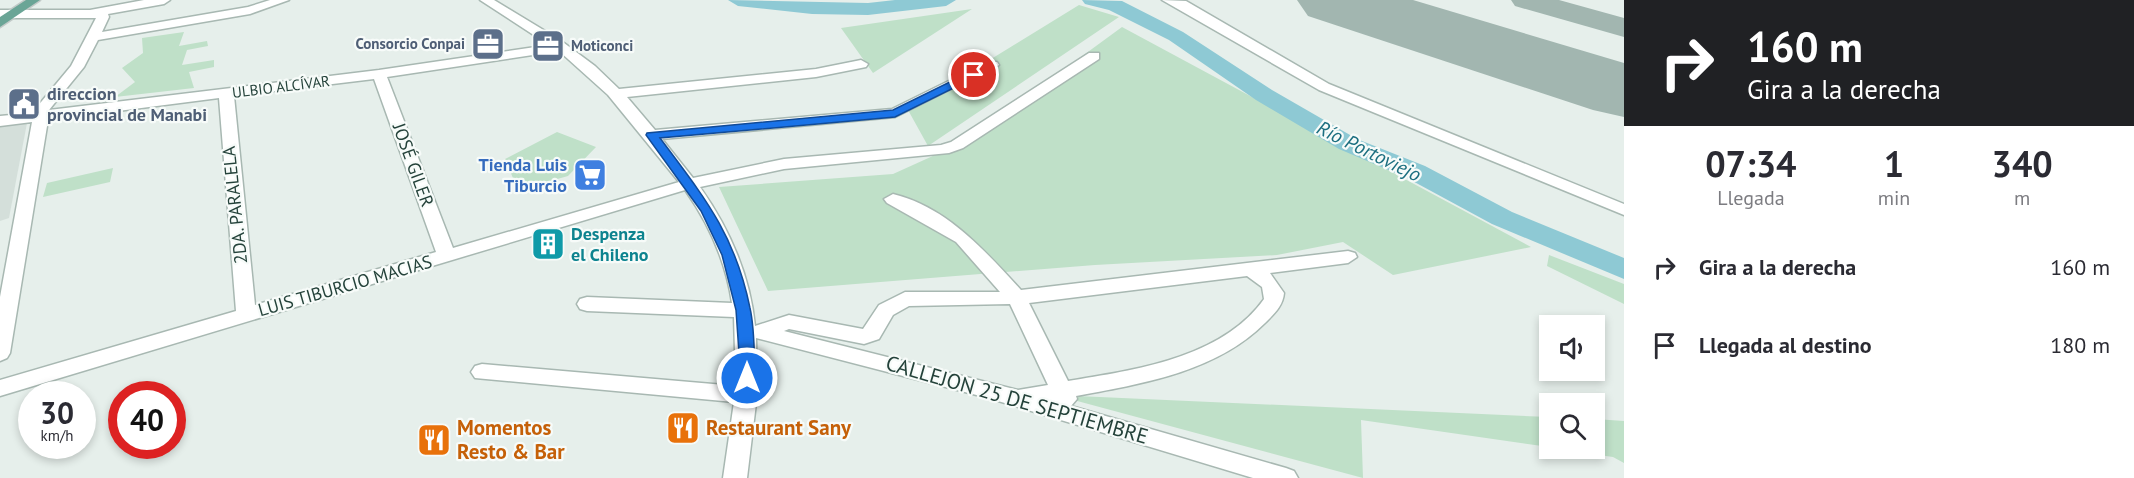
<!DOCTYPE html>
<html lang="es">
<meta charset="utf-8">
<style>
:root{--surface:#fff;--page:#f7f7f7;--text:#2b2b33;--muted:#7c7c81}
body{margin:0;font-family:"PT Sans",sans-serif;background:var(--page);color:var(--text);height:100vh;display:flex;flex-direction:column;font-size:22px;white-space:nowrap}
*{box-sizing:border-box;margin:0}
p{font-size:20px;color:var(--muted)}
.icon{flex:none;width:33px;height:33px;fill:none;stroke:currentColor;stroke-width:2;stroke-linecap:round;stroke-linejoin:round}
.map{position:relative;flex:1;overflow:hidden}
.side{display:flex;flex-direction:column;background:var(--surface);width:510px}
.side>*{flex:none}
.guide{background:#202124;color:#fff;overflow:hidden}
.controls{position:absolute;left:1539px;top:315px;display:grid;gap:12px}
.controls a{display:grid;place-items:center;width:66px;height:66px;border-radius:0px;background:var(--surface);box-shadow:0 3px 9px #0003;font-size:30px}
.speed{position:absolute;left:18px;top:381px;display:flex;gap:12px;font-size:30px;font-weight:700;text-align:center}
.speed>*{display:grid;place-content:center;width:78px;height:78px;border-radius:50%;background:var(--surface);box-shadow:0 3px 9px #0003;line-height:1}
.speed small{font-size:15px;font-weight:400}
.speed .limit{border:9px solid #d22;background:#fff;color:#111}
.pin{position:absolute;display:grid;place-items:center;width:51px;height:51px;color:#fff;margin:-26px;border:3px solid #fff;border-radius:50%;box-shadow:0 2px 6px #0007}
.me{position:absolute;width:66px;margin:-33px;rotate:0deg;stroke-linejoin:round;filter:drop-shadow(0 0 4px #0008)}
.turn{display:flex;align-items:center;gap:21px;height:126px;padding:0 24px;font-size:27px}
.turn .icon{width:78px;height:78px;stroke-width:2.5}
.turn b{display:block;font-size:42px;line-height:51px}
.eta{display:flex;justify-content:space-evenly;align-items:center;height:102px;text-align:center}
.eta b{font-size:36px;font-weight:700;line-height:42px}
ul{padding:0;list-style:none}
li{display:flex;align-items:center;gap:18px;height:78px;padding:0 24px}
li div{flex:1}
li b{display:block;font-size:22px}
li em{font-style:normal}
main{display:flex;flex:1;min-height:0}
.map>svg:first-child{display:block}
.built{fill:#d4dfda}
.green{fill:#bfe0c8}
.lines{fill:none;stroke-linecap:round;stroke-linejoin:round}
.river{fill:#8ec9d4;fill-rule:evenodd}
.taxiway{fill:#a2b6b0;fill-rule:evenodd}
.runway{fill:#a2b6b0;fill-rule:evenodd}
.minor-casing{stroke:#a8b8b2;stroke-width:3}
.major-casing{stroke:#c2cac8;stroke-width:3}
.minor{fill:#fff;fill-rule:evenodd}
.major{fill:#6aa596;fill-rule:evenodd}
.route{fill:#1a73e8;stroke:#114b97;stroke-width:1.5}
.labels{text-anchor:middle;stroke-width:4.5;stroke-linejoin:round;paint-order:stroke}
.far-service-label{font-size:15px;font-weight:bold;fill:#4e5e75;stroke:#f7fbf9;text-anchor:end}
.far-street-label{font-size:15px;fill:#24423a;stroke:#f7fbf9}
.service-label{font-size:18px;font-weight:bold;fill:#4e5e75;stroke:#f7fbf9;text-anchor:start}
.street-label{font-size:18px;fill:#24423a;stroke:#f7fbf9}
.shop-label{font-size:18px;font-weight:bold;fill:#366cbe;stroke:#f7fbf9;text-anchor:end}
.culture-label{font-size:18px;font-weight:bold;fill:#0d838f;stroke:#f7fbf9;text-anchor:start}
.water-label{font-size:20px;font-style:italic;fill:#1c6f80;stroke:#f7fbf9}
.near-street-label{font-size:21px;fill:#24423a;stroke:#f7fbf9}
.near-food-label{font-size:21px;font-weight:bold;fill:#c56008;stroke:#f7fbf9;text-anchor:start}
</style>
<main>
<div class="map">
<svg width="1624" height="478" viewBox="0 0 1624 478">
<rect width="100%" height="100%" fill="#e6efeb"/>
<path class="built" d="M27,123L9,218L0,221V126Z"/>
<path class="green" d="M1079,5L1119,17L928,146L908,110Z
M972,9L873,73L841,28Z
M1122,27L1531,247L1393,275L1343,242L1277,255L1095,265L768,291L719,187L893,174L966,141Z
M184,32L179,46L207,41L208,46L187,50L182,65L214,60V67L189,72L194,88L115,97L135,82L122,68L143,53L142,38Z
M557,132L596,147L568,176L518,190L505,159Z
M113,168L110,182L43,197L47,183Z
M1549,255L1624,284V304L1547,266Z
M1055,395L1549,417V447L1361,420L1363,478Z
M1595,419L1624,421V463L1613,457L1556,449L1594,448Z"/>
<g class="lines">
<path class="river" d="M728,0L868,3L895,0H956L946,6L868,15L812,14L738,6Z
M1082,0L1122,1L1183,32L1272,90L1357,139L1425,166L1512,212L1624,258V279L1492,224L1407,178L1339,149L1256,100L1169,40L1109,10L1085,4Z"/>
<path class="taxiway" d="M1511,0H1559L1624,18V37L1515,6Z"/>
<path class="runway" d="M1297,0H1413L1624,63V117L1593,110L1308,16Z"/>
<defs>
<path id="minor" d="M144,0H170L164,4L108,14L109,17L102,32L248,7L270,0H289L250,14L98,40L84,67L49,110L379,70L549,45L480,0H494L560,40L595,66L619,89L816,69L861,60L868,64L866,67L816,77L627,97L655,130L892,109L987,62H997L999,65L895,117L662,139L693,178L784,159L941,145L951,142L1089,53H1099V59L963,148L949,153L784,169L700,187C729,228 750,275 755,326L789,315L863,329L879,305L905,292H1000L956,242L887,203L884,199L893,194C947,207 985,251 1021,290L1348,251L1355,253L1357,257L1348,263L1270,273L1284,293C1283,306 1274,314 1265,323C1216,372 1141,384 1076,396L1077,399L1071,406L1286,468L1294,471L1298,478H1253L988,398L756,338L757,395L747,478H723L734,402L475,378L471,372L475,366L482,364L736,386L734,317L587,311L580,309L577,304L580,299L587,297L732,303C726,262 709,224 685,190L0,396V380L236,311L219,98L48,120L10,353L7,358L0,361V297L32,122L0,126V116L32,113L71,66L96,18H0V10H90ZM559,51L608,95L679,182L453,248L387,77ZM374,79L436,252L255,305L234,96ZM1247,276L1262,287L1264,299C1222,358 1135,370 1068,381L1029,303ZM1010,304L1048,385L1018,390L784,331L789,329L864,344L879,339L893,315L909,306Z
M1162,0L1186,1L1329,84L1624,204V215L1319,90Z"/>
<path id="major" d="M26,0H40L0,27V17Z"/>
</defs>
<use href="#minor" class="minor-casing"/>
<use href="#major" class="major-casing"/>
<use href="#minor" class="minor"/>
<use href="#major" class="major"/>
</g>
<path class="route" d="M970,72L980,75L895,117L660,138C704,197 735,234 750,308C755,330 754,355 755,378L753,382H741L736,310L722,255L701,211L646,135L647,133L893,110Z"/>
<defs>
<symbol id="office-square" viewBox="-11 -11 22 22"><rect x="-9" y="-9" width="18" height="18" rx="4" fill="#5c6f8a" stroke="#f7fbf9"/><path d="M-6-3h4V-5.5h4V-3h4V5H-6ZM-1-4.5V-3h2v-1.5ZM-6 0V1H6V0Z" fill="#fff"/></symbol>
<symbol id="civic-square" viewBox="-11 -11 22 22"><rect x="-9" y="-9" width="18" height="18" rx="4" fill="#5c6f8a" stroke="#f7fbf9"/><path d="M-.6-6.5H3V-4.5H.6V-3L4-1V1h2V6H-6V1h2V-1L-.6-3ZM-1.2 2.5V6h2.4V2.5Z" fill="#fff"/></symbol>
<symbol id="supermarket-square" viewBox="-11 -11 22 22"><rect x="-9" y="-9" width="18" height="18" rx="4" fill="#3f7fe0" stroke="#f7fbf9"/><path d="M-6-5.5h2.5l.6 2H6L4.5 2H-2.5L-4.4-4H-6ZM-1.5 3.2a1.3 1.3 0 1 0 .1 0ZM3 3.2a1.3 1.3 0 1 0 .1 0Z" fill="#fff"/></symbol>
<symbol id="building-square" viewBox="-11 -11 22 22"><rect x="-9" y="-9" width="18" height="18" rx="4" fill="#0f9aa8" stroke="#f7fbf9"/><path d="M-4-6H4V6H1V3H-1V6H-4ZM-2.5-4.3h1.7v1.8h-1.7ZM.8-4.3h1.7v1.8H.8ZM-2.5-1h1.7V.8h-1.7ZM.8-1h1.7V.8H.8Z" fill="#fff"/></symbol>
<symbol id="restaurant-square" viewBox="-11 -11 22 22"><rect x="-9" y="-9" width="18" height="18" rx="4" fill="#e8710a" stroke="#f7fbf9"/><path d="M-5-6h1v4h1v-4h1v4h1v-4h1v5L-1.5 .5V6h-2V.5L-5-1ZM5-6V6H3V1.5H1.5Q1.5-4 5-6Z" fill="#fff"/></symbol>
</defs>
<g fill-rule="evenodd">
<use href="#office-square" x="469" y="25" width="38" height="38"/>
<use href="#office-square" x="529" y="27" width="38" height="38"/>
<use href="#civic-square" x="5" y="85" width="38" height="38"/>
<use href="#supermarket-square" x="571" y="156" width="38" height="38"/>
<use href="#building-square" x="529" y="225" width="38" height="38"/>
<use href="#restaurant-square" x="664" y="409" width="38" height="38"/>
<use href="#restaurant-square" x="415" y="421" width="38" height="38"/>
</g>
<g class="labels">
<g class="far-service-label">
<text x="465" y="49">Consorcio Conpai</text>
<text x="571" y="51" text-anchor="start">Moticonci</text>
</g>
<g class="far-street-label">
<text transform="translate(281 87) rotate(-7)" y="5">ULBIO ALCÍVAR</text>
</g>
<g class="service-label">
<text x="47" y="100">direccion<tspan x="47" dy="21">provincial de Manabi</tspan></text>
</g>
<g class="street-label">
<text transform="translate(413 165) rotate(70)" y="6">JOSÉ GILER</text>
<text transform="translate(235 205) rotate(-96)" y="6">2DA. PARALELA</text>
<text transform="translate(345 286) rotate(-16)" y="6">LUIS TIBURCIO MACIAS</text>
</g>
<g class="shop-label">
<text x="567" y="171">Tienda Luis<tspan x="567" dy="21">Tiburcio</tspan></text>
</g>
<g class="culture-label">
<text x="571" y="240">Despenza<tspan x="571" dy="21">el Chileno</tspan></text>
</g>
<g class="water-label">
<text transform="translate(1369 151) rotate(26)" y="7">Río Portoviejo</text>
</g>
<g class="near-street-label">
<text transform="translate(1017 400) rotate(16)" y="7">CALLEJON 25 DE SEPTIEMBRE</text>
</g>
<g class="near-food-label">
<text x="457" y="435">Momentos<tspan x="457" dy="24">Resto &amp; Bar</tspan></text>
<text x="706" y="435">Restaurant Sany</text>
</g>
</g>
</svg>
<div class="controls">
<a><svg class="icon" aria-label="sound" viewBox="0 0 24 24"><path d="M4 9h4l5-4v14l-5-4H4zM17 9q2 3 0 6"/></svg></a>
<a><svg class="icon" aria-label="search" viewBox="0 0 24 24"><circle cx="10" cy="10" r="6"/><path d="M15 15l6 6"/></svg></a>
</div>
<div class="speed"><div>30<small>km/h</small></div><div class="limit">40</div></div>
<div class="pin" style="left:974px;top:75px;background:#d93025"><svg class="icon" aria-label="arrive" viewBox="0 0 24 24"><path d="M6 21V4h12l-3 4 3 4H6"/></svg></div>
<svg class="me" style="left:747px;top:378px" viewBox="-20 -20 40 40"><circle r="17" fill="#1a73e8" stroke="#fff" stroke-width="3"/><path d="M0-11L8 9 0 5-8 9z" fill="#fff"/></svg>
</div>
<section class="side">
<div class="guide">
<div class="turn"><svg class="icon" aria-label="right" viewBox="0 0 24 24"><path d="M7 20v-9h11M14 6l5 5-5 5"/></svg><div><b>160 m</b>Gira a la derecha</div></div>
</div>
<div class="eta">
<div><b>07:34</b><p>Llegada</p></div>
<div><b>1</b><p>min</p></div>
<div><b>340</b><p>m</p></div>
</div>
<ul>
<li><svg class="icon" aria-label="right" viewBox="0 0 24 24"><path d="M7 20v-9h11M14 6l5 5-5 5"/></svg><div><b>Gira a la derecha</b></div><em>160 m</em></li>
<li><svg class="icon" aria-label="arrive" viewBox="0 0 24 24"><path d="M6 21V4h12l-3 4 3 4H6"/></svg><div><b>Llegada al destino</b></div><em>180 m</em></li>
</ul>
</section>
</main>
